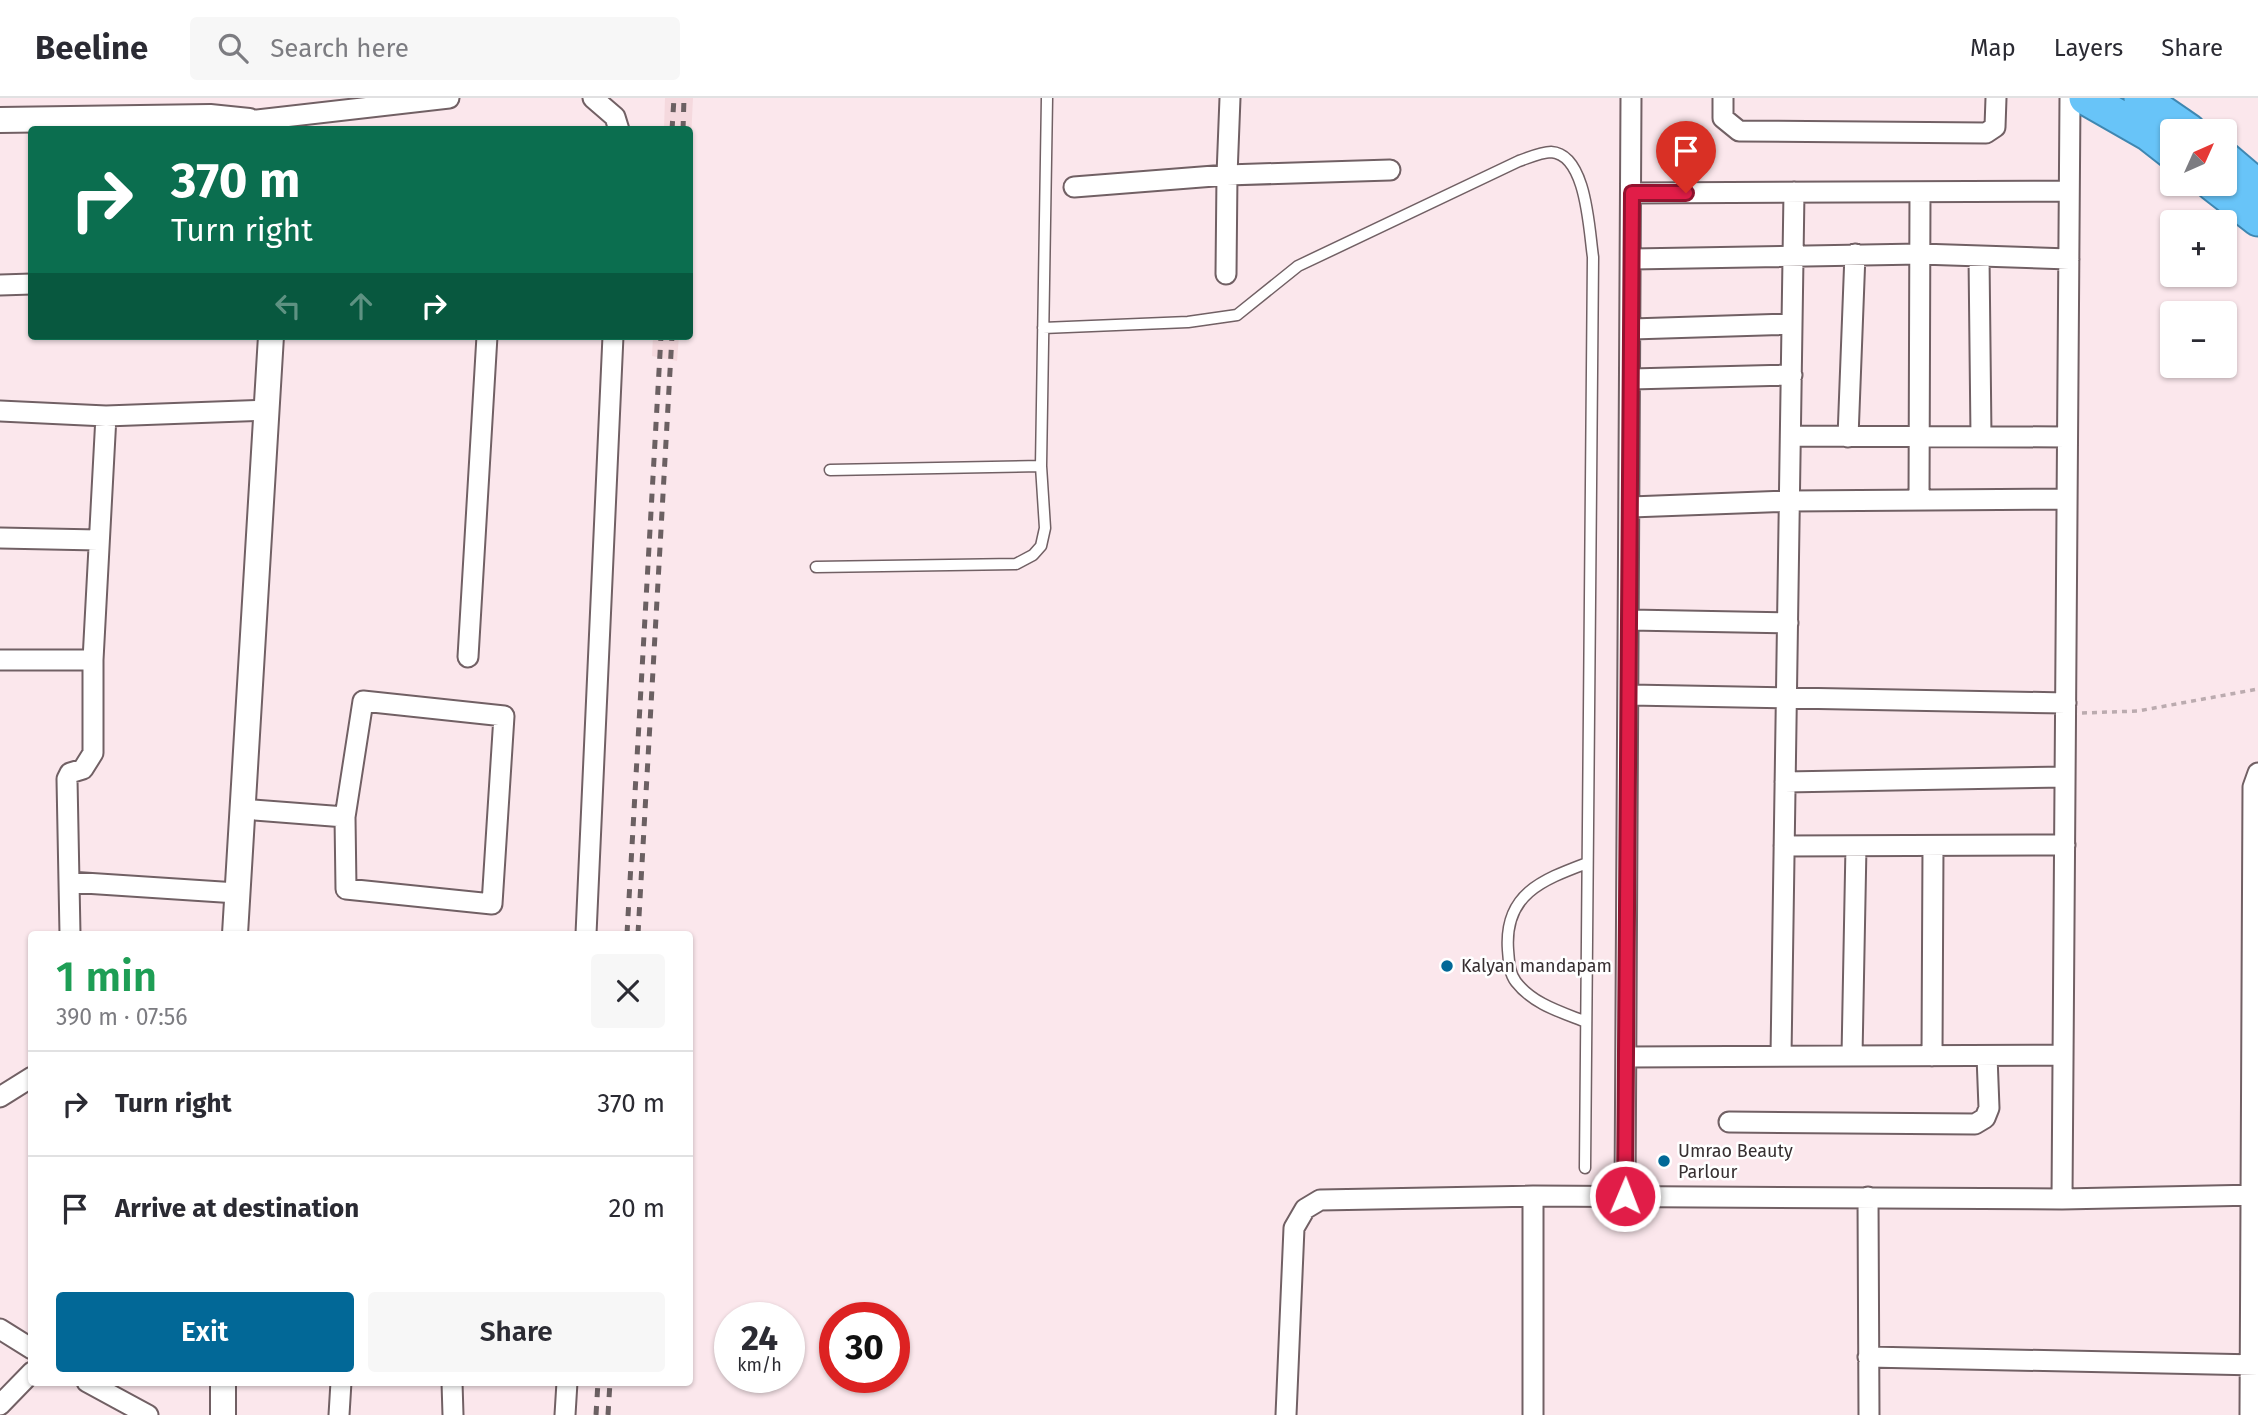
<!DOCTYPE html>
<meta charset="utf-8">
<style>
:root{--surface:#fff;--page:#f7f7f7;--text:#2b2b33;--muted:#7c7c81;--line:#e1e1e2;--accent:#026897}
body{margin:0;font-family:"Fira Sans",sans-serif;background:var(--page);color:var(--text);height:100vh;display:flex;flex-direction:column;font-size:26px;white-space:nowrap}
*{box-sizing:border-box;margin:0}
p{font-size:23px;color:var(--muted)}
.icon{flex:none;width:38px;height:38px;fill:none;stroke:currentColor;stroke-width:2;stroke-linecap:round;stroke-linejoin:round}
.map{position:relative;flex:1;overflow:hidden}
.sheet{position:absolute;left:28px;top:833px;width:665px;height:455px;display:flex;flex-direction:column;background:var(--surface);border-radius:7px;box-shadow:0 2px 5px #0004}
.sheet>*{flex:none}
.guide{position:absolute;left:28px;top:28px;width:665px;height:214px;border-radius:7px;box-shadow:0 2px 5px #0004;background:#0b6e4f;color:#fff;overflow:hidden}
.needle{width:46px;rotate:45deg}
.fabs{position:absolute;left:2160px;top:21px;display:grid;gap:14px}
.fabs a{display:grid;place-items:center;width:77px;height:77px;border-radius:7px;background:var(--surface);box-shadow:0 2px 5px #0004;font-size:35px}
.speed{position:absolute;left:714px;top:1204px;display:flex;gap:14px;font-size:35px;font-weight:700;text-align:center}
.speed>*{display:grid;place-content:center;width:91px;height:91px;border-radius:50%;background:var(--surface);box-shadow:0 2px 5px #0004;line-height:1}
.speed small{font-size:18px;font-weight:400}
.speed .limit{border:10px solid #d22;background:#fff;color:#111}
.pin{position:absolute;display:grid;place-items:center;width:60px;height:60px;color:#fff;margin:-72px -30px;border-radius:50% 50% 50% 0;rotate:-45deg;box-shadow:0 0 7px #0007}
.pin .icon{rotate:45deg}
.me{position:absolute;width:77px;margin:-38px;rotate:1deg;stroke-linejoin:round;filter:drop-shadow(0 0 5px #0008)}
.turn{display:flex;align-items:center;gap:24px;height:147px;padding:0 28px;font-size:32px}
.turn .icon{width:91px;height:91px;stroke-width:2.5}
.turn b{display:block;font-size:49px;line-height:60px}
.lanes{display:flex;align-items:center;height:66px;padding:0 28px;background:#0003;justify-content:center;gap:35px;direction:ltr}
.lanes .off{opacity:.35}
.round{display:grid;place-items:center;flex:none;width:74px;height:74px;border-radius:7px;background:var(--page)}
.overview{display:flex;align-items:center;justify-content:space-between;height:119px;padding:0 28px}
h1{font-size:42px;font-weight:600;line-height:52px;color:#1e9e55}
.cta{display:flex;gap:14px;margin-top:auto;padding:14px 28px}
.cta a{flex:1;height:80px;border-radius:7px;background:var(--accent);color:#fff;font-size:28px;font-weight:600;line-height:80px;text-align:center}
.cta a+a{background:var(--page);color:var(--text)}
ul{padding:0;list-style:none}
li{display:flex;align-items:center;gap:21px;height:105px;padding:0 28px;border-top:2px solid var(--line)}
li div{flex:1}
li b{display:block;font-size:26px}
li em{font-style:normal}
header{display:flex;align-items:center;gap:42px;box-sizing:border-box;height:98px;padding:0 35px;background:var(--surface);border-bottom:2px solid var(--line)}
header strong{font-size:33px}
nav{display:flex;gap:38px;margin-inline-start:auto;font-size:24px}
.search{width:490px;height:63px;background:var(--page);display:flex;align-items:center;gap:18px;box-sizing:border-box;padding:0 24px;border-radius:7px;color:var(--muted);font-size:26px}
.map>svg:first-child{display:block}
.built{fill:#f5d9de}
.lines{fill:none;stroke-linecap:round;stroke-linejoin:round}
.service-casing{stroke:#716064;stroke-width:13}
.minor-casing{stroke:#716064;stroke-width:23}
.tertiary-casing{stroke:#716064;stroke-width:28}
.trunk-casing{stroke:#3f87b1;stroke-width:37}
.path{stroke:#bbabaf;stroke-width:3.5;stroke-dasharray:5 5;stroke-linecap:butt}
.service{stroke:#fff;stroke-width:10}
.minor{stroke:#fff;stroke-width:19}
.tertiary{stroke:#fff;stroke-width:24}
.trunk{stroke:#68c4f8;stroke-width:33}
.rail{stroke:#6b6062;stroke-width:5;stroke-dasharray:9 9;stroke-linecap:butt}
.route-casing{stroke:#92132f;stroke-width:18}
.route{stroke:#e11d48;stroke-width:12}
.poi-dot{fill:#026897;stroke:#fff;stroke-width:2.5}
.labels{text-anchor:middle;stroke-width:5;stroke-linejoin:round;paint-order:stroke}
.poi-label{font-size:18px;fill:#372f31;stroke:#fff;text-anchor:start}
</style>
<header>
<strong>Beeline</strong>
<div class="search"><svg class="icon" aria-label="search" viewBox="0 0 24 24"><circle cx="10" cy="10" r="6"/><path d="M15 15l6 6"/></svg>Search here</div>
<nav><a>Map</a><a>Layers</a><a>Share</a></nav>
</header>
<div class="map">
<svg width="2258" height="1317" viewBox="0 0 2258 1317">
<rect width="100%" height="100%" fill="#fbe7ec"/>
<path class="built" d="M665,0H693L690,61V32L664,31Z
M653,238H679L677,263L652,258Z"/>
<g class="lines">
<defs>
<path id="service" d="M1043,230L1188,224L1237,217L1298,168L1519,63C1528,60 1541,54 1551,54C1587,56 1589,133 1593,159L1585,1070
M830,372L1041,368
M816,469L1016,466L1033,457L1041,448L1045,430L1041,368L1047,0
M1586,924C1561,914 1533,906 1516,884C1509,875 1509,863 1508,852C1504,796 1542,782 1587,765"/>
<path id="minor" d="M593,0L615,19L619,32
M1230,0L1227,77L1390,72
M1723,0V20L1739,33L1986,35L1995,29L1996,0
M249,23L449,0
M1074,89L1227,77L1226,176
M1632,95L2069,93
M1979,158L1981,339
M1632,161L1920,156L2069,161
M0,187L32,186
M1632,231L1792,226
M1631,281L1792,277
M0,313L106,318L268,312
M1791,338L2067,339
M1848,339L1855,156
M1919,402L1920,94
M1631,409L1790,403L2067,401
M0,440L98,442
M1630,522L1788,525
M468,559L487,238
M0,562H93
M1630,597L2066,605
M1785,684L2065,679
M242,711L345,719L363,603L504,618L492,806L346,791L345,719
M1784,748L2065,747
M69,784L237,795
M70,836L67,681L70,675L83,671L93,655V562L106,318
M586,836L613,238
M1781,958L1794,94
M1852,958L1856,748
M1932,958L1933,748
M1628,959L2063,957
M0,999L32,979
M1729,1024L1975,1026L1985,1020L1989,1010L1987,958
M1625,1098L1631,0
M1868,1099L1869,1317
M2062,1101L2070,0
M0,1231L32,1251
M1868,1259L2258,1267
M87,1284L148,1317
M452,1284L453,1317
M0,1307L32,1274
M339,1317L341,1284
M565,1317L567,1284
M1286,1317L1294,1130L1305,1111L1320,1102L1533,1098L2062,1101L2258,1097
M1533,1317V1098
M2250,1317L2253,689L2258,675"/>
<path id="tertiary" d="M0,22L210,19L249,23L259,32
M235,836L271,238
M223,1317V1284"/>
<path id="trunk" d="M2086,0L2149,36L2172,54
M2141,0L2189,33
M2224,60L2258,89
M2213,86L2258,121"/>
</defs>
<use href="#service" class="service-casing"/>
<use href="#minor" class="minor-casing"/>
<use href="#tertiary" class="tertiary-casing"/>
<use href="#trunk" class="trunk-casing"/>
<path class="path" d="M2082,615L2138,613L2258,591"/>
<use href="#service" class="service"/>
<use href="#minor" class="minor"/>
<use href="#tertiary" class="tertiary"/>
<use href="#trunk" class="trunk"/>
<path class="rail" d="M672,32L674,0
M683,32L684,0
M627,836L661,238
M638,836L672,238
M596,1317L598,1284
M608,1317L610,1284"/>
</g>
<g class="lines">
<defs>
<path id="route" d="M1625,1098L1632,95H1686"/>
</defs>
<use href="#route" class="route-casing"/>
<use href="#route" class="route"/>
</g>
<g class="poi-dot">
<circle cx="1447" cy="868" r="7"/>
<circle cx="1664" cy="1063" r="7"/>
</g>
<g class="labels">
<g class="poi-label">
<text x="1461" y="874">Kalyan mandapam</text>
<text x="1678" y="1059">Umrao Beauty<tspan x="1678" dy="21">Parlour</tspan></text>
</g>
</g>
</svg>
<div class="fabs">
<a><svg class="needle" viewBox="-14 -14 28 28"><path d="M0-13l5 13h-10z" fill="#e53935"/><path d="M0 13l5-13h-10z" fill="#7c7c81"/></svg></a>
<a>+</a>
<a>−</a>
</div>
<div class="speed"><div>24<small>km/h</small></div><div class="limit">30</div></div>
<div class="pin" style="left:1686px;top:95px;background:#d93025"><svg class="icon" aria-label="arrive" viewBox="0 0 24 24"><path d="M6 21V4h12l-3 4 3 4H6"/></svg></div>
<svg class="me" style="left:1625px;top:1098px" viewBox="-20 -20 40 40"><circle r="17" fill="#e11d48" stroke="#fff" stroke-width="3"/><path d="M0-11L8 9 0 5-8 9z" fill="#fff"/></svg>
<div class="guide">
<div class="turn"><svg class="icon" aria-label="right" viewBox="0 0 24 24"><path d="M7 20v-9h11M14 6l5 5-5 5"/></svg><div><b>370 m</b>Turn right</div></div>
<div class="lanes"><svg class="icon off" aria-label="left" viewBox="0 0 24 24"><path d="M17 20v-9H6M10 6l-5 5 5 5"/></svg><svg class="icon off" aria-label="ahead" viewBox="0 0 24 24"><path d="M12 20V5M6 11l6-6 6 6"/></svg><svg class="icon" aria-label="right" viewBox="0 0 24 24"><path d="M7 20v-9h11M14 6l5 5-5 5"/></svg></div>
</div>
<section class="sheet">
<div class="overview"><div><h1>1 min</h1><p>390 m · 07:56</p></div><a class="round"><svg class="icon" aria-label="close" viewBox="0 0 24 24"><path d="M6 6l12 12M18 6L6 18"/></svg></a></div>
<ul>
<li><svg class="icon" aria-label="right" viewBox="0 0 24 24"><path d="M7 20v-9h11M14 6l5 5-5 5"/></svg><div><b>Turn right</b></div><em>370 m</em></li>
<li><svg class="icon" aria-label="arrive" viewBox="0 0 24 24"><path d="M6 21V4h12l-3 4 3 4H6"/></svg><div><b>Arrive at destination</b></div><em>20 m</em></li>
</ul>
<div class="cta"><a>Exit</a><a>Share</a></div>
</section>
</div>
